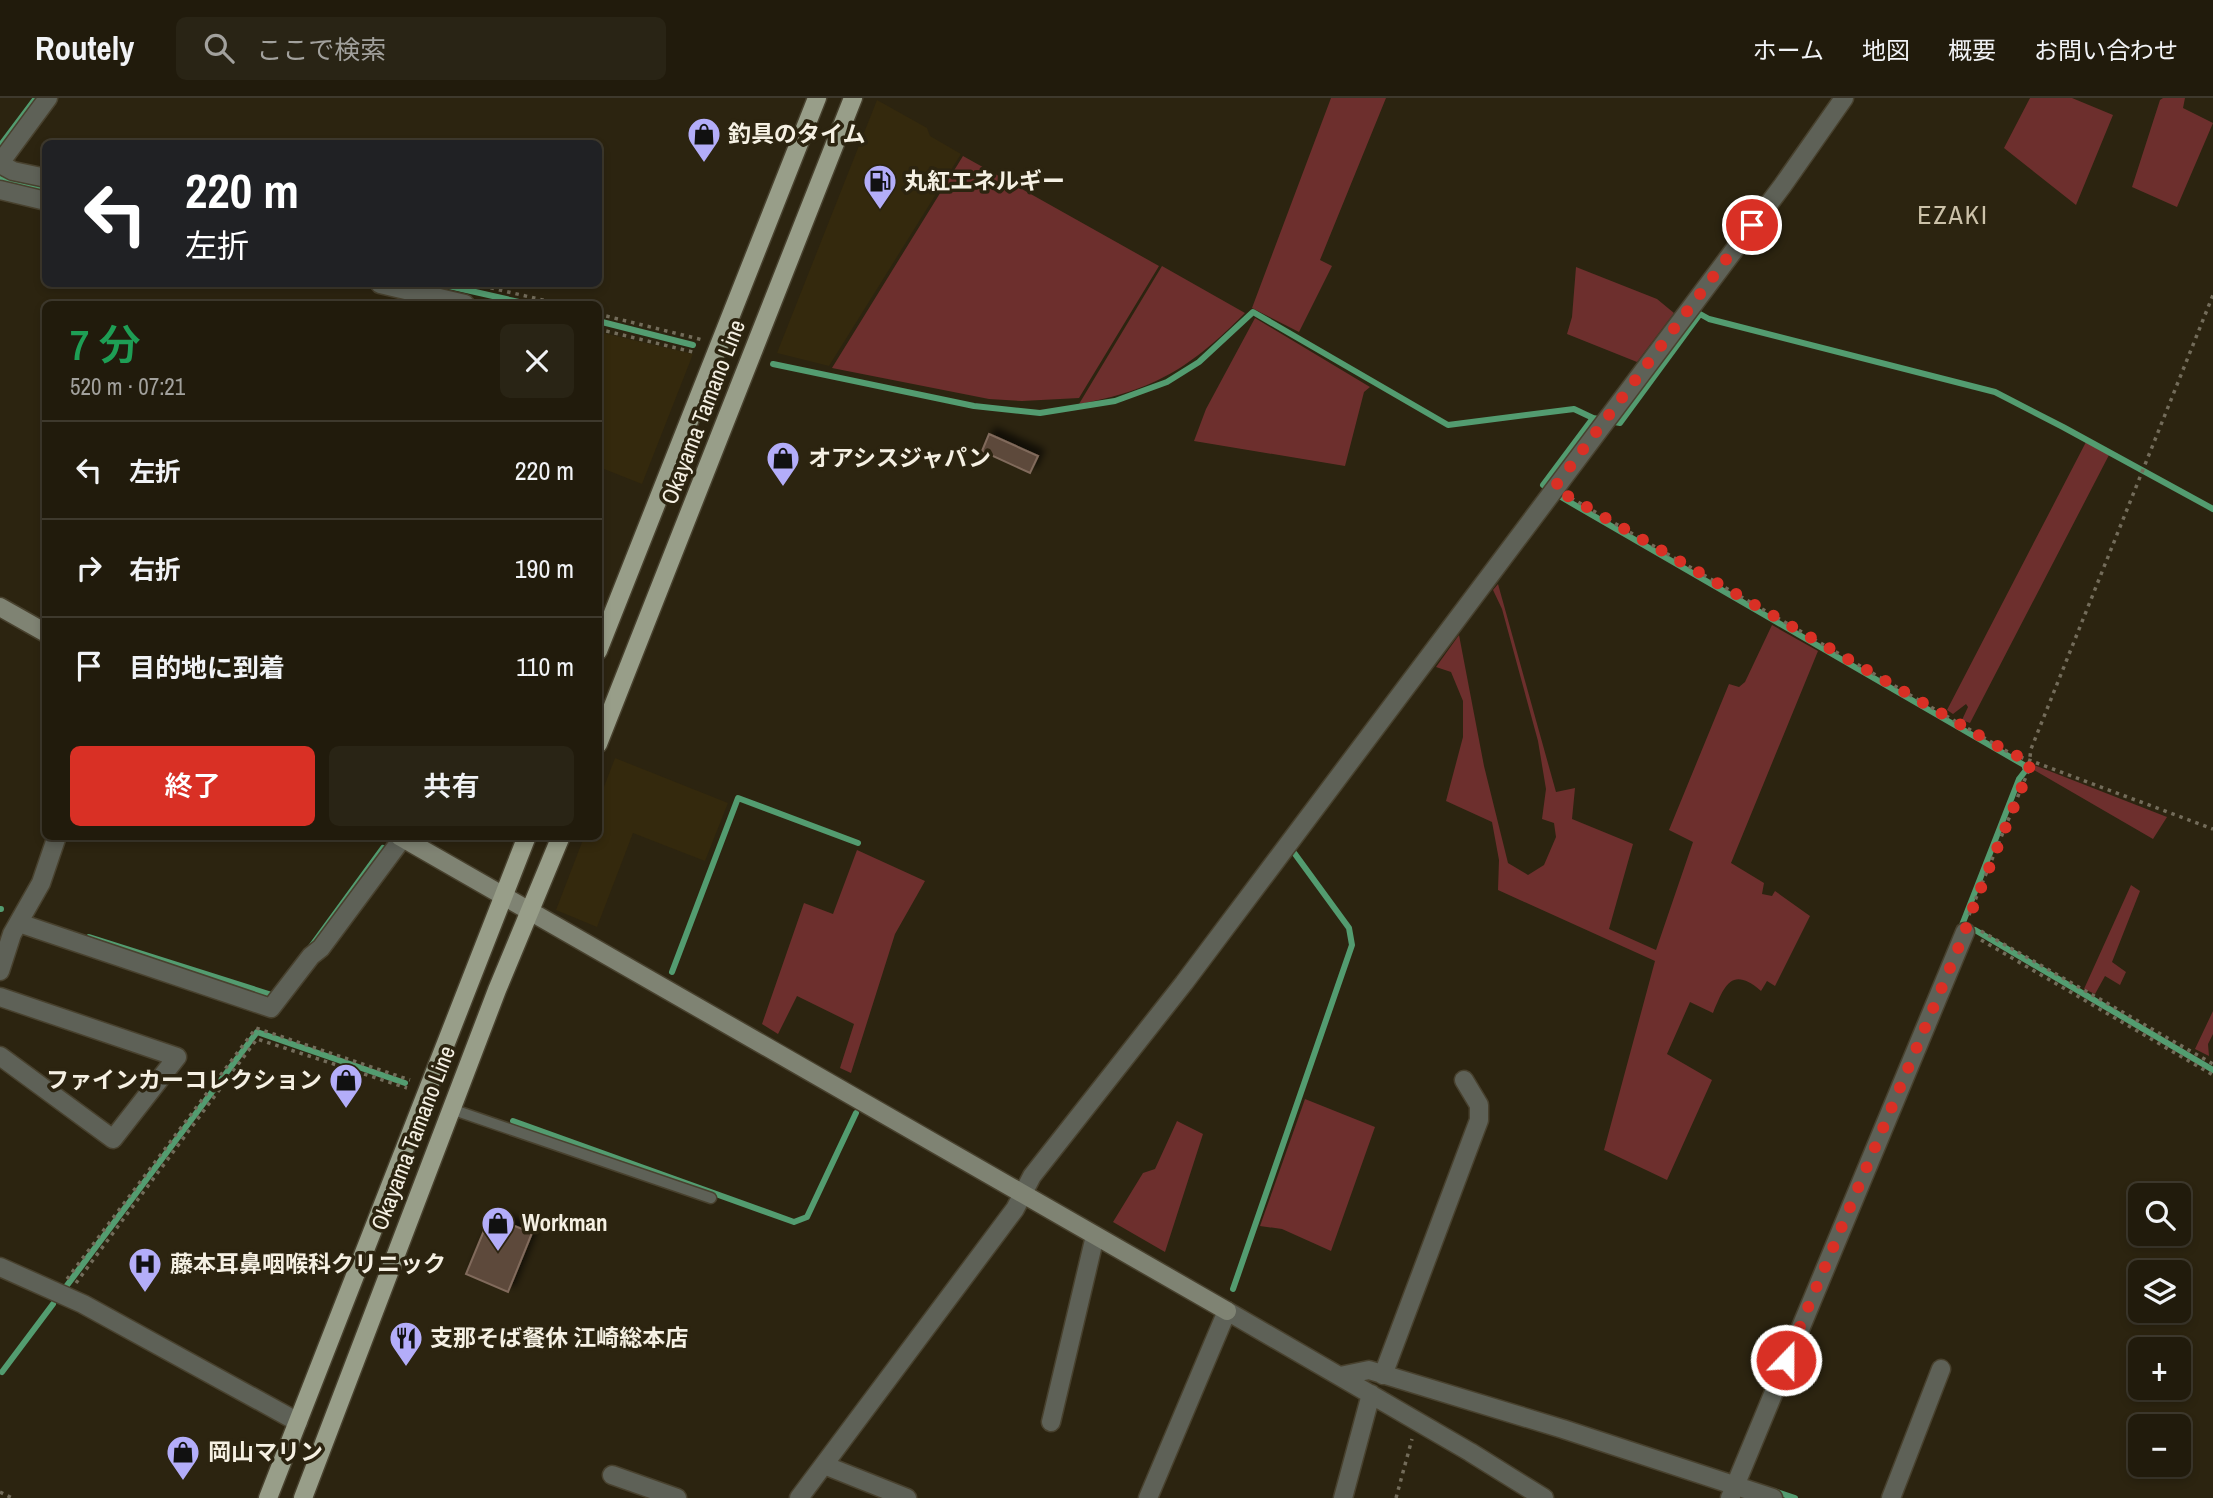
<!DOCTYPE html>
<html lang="ja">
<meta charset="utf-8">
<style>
:root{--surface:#211b0c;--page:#292415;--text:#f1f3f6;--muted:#a2a19d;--line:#3e392d;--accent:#d93025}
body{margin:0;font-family:"Archivo Narrow","Noto Sans JP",sans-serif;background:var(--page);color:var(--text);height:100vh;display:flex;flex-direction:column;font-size:26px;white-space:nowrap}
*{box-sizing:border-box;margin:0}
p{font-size:23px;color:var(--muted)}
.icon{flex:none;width:38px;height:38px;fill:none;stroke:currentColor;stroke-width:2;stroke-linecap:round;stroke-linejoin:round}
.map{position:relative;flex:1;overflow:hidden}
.side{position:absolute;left:42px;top:203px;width:560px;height:539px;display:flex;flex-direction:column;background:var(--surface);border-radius:10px;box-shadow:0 4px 10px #0003,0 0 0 2px var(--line)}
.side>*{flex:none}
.top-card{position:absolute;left:42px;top:42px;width:560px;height:147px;border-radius:10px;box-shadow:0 4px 10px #0003,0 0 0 2px var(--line);background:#202124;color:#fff;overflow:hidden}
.fabs{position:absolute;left:2128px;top:1085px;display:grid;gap:14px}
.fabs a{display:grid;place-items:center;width:63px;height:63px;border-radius:10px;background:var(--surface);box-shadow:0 4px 10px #0003,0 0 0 2px var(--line);font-size:35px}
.pin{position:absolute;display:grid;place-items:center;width:60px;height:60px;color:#fff;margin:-30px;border:4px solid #fff;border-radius:50%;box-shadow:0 2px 7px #0007}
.me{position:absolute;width:77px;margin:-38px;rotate:22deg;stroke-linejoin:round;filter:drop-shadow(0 0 5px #0008)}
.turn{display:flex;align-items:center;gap:24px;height:147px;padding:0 28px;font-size:32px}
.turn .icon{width:91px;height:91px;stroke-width:2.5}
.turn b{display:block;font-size:49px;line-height:60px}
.round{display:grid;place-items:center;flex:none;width:74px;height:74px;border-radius:10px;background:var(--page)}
.summary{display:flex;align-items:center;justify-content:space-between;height:119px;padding:0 28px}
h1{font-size:42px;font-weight:600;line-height:52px;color:#1e9e55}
.action{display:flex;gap:14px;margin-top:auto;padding:14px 28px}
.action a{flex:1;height:80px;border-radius:10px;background:var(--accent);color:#fff;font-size:28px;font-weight:600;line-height:80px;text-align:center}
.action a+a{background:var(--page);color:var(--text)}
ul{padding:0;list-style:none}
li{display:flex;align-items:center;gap:21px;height:98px;padding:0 28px;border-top:2px solid var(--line)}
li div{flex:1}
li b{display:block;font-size:26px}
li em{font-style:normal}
header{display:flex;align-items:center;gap:42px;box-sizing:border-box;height:98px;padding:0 35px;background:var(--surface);border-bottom:2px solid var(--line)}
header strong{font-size:33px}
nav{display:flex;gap:38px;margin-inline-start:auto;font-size:24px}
.search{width:490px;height:63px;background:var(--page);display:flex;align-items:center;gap:18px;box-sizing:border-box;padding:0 24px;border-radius:10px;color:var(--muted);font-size:26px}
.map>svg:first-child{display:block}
.built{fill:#34290d}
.green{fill:#6d2f2d}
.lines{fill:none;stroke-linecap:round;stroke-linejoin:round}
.stream{stroke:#539c70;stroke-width:6}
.building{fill:#5d483a;stroke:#816b5c;stroke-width:2;filter:url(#shadow)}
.lane-casing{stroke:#48412e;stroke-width:13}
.street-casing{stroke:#48412e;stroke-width:21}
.secondary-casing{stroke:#48412e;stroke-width:21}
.primary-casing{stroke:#48412e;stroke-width:21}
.path{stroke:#736c5a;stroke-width:3.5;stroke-dasharray:3.5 5;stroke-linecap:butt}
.lane{stroke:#5e6157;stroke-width:10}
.street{stroke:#5e6157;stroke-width:18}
.secondary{stroke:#7f8373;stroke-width:18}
.primary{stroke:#989e89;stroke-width:18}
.route{stroke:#d93025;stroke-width:12;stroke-dasharray:0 21.6}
.labels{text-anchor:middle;stroke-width:7;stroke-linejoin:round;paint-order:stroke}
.poi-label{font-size:23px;font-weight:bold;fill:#f5f0e3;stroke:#2c2410;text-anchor:start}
.street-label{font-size:23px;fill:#f5f0e3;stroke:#2c2410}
.quarter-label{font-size:26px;letter-spacing:2px;fill:#ccc2a9;stroke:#2c2410}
</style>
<header>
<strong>Routely</strong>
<div class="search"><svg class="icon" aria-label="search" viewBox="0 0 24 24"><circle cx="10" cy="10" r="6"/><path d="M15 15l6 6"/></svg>ここで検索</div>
<nav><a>ホーム</a><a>地図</a><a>概要</a><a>お問い合わせ</a></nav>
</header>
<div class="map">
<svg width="2213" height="1400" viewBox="0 0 2213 1400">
<defs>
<filter id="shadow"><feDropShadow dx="6" dy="-6" stdDeviation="3.5" flood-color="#0009"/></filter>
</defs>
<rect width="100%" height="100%" fill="#2c2410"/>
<path class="built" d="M877,2L927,30L930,38L961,56L829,268L777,255Z
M599,234L693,256L642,386L599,369Z
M615,660L728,705L705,763L633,735L597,829L556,812L584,739L598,738L599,702Z"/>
<path class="green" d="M1331,0H1386L1320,162L1332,168L1299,234L1252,210Z
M2030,0H2072L2113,17L2076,107L2004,50Z
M2163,0H2185L2183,10L2213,25L2177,109L2132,89L2160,2Z
M963,58L1159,168L1079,300L1022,303L989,301L832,270Z
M1162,168L1245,215C1191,269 1156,292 1079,306Z
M1576,169L1657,201L1674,215L1637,264L1567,236L1572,219Z
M1255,220L1370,289L1364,294L1345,368L1194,343L1206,311Z
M2086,344L2109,357L1970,625L1962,622L1968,609L1966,606L1953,616L1947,612Z
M1498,486L1556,694L1575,690L1572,721L1633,746L1609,831L1656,852L1693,744L1669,732L1729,586L1739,589L1745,584L1772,527L1818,553L1731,765L1764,785L1762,796L1772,798L1775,793L1810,818L1775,888L1767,883L1761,893C1731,867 1724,889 1713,915L1690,904L1667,956L1712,982L1667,1082L1604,1052L1655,863L1498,792L1499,762L1492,724L1446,703L1463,639V603L1451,574L1436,569L1459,537L1484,668L1508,765L1528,777L1544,767L1556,739L1554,725L1542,721L1546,691L1538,643L1502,511L1493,492Z
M2034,667L2167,719L2153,741L2034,672Z
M857,752L925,783L895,836L851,975L840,970L854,926L797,898L778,936L762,926L804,805L833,816Z
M2131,787L2140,793L2112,864L2126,874L2120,887L2105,878L2095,896L2084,891Z
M2213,913V936L2208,946L2209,958L2195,951Z
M1305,1001L1375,1029L1331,1153L1282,1131L1260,1128Z
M1177,1023L1203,1036L1165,1154L1113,1124L1143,1075L1155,1071Z"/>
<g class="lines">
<path class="stream" d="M0,48L36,0
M0,81L46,91
M440,186L528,206
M598,223L693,247
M773,266L974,308L1040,315L1115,303L1167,284L1199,264L1253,214L1448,327L1574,311L1593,320L1620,325L1700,216L1709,221L1995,294L2063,329L2213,411
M1545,388L1543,387L1593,320
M1561,399L2024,667L2026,672L2019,681L1962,827L1964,828
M0,811H1
M1975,832L2213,972
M89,839L275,898
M310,850L383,750
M672,874L738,700L858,745
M513,1023L794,1124L807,1119L856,1015
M65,1190L257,934L405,985
M1233,1191L1352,847L1349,830L1295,756
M2,1274L53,1206
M1774,1393L1795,1400"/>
</g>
<path class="building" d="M989,336L1038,358L1030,375L982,353Z
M490,1118L532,1135L508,1194L466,1176Z"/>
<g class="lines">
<defs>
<path id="lane" d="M451,1011L711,1100"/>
<path id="street" d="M0,65L48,0
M0,66L13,73L46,80
M0,92L46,103
M380,186L465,206
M19,825L271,910L311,858L321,850L402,741
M0,873L12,836L41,785L57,738
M0,899L177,959L113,1041L0,958
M0,1169L83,1206L298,1324
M1383,1277L1479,1022V1007L1464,982
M1340,1278L1369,1272L1563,1331L1773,1400
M1051,1324L1095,1138
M824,1367L907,1400
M612,1377L677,1400
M799,1400L1015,1111L1032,1078L1184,885L1783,87L1844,0
M1148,1400L1227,1213L1470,1354L1544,1400
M1343,1400L1371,1296
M1730,1400L1965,834
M1891,1400L1941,1271"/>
<path id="secondary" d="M0,509L46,535
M399,738L1227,1213"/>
<path id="primary" d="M598,553L817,0
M598,646L853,0
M268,1400L527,738
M303,1400L497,892L561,738"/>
</defs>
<use href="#lane" class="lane-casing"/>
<use href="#street" class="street-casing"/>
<use href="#secondary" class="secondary-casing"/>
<use href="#primary" class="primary-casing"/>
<path class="path" d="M474,186L560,206
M483,206L486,203L499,206
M598,216L703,242
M598,231L697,255
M1571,400L2010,655L2213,731
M1969,817L2028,674L2031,651L2213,197
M1981,833L2213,966
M1981,842L2213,977
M67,1181L256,930L410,982
M76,1185L257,941L407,990
M0,1394L12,1400
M1396,1400L1412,1341"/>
<use href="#lane" class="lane"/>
<use href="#street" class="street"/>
<use href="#secondary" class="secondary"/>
<use href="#primary" class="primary"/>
</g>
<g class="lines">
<path class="route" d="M1752,127L1554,390L1987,642L2010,655L2031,663L2028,674L1968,822L1965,834L1786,1262"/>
</g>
<defs>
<symbol id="shop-pin" viewBox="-11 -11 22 30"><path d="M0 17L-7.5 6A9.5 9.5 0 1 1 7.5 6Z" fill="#b3adf9" stroke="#2c2410"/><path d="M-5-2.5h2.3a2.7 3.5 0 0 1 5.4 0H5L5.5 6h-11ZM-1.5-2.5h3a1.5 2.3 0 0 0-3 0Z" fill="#111"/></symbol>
<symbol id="fuel-pin" viewBox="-11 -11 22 30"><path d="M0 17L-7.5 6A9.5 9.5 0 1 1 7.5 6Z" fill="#b3adf9" stroke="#2c2410"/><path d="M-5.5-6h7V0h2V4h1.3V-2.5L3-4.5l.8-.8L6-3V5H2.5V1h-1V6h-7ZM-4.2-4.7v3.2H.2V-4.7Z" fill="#111"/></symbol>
<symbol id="hospital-pin" viewBox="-11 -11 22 30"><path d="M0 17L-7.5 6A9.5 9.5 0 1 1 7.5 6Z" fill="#b3adf9" stroke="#2c2410"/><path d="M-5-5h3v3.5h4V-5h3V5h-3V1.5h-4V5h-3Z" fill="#111"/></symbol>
<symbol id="restaurant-pin" viewBox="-11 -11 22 30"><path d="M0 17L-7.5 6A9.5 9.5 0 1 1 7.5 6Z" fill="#b3adf9" stroke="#2c2410"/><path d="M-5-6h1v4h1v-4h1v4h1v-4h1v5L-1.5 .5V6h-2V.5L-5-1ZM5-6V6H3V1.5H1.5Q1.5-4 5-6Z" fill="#111"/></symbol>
</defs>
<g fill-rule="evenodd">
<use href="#shop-pin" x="685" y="17" width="38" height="52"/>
<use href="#fuel-pin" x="861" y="64" width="38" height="52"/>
<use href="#shop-pin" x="764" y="341" width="38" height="52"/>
<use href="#shop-pin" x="327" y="963" width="38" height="52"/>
<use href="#shop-pin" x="479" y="1106" width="38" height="52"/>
<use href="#hospital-pin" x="126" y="1147" width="38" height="52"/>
<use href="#restaurant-pin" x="387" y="1221" width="38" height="52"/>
<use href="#shop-pin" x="164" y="1335" width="38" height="52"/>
</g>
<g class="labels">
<g class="poi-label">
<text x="728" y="44">釣具のタイム</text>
<text x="904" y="91">丸紅エネルギー</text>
<text x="808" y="368">オアシスジャパン</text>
<text x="322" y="990" text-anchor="end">ファインカーコレクション</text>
<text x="522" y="1133">Workman</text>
<text x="170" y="1174">藤本耳鼻咽喉科クリニック</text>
<text x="430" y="1248">支那そば餐休 江崎総本店</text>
<text x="208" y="1362">岡山マリン</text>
</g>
<g class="street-label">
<text transform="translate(703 314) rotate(-69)" y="8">Okayama Tamano Line</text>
<text transform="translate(413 1040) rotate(-69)" y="8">Okayama Tamano Line</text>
</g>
<g class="quarter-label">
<text x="1953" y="126">EZAKI</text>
</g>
</g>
</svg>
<div class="fabs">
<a><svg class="icon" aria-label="search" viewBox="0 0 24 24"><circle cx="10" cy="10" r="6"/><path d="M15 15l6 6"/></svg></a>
<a><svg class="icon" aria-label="layers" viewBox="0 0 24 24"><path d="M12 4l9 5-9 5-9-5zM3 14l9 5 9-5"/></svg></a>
<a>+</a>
<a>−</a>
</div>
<div class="pin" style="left:1752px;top:127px;background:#d93025"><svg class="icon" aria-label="arrive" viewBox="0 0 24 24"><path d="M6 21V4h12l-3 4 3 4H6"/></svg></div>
<svg class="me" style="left:1786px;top:1262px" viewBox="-20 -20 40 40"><circle r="17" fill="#d93025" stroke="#fff" stroke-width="3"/><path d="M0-11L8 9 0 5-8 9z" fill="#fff"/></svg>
<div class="top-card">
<div class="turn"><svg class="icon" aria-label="left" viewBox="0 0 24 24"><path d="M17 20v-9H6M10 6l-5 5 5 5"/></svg><div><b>220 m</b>左折</div></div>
</div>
<section class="side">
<div class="summary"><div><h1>7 分</h1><p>520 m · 07:21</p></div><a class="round"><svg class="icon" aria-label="close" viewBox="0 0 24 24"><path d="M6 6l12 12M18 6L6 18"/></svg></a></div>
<ul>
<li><svg class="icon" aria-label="left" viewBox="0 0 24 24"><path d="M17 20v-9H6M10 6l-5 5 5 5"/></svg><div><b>左折</b></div><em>220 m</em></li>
<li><svg class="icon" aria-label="right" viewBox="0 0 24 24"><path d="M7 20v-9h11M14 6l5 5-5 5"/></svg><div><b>右折</b></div><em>190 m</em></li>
<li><svg class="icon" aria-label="arrive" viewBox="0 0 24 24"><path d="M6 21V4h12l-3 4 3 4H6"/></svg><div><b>目的地に到着</b></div><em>110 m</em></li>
</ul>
<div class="action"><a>終了</a><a>共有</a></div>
</section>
</div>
